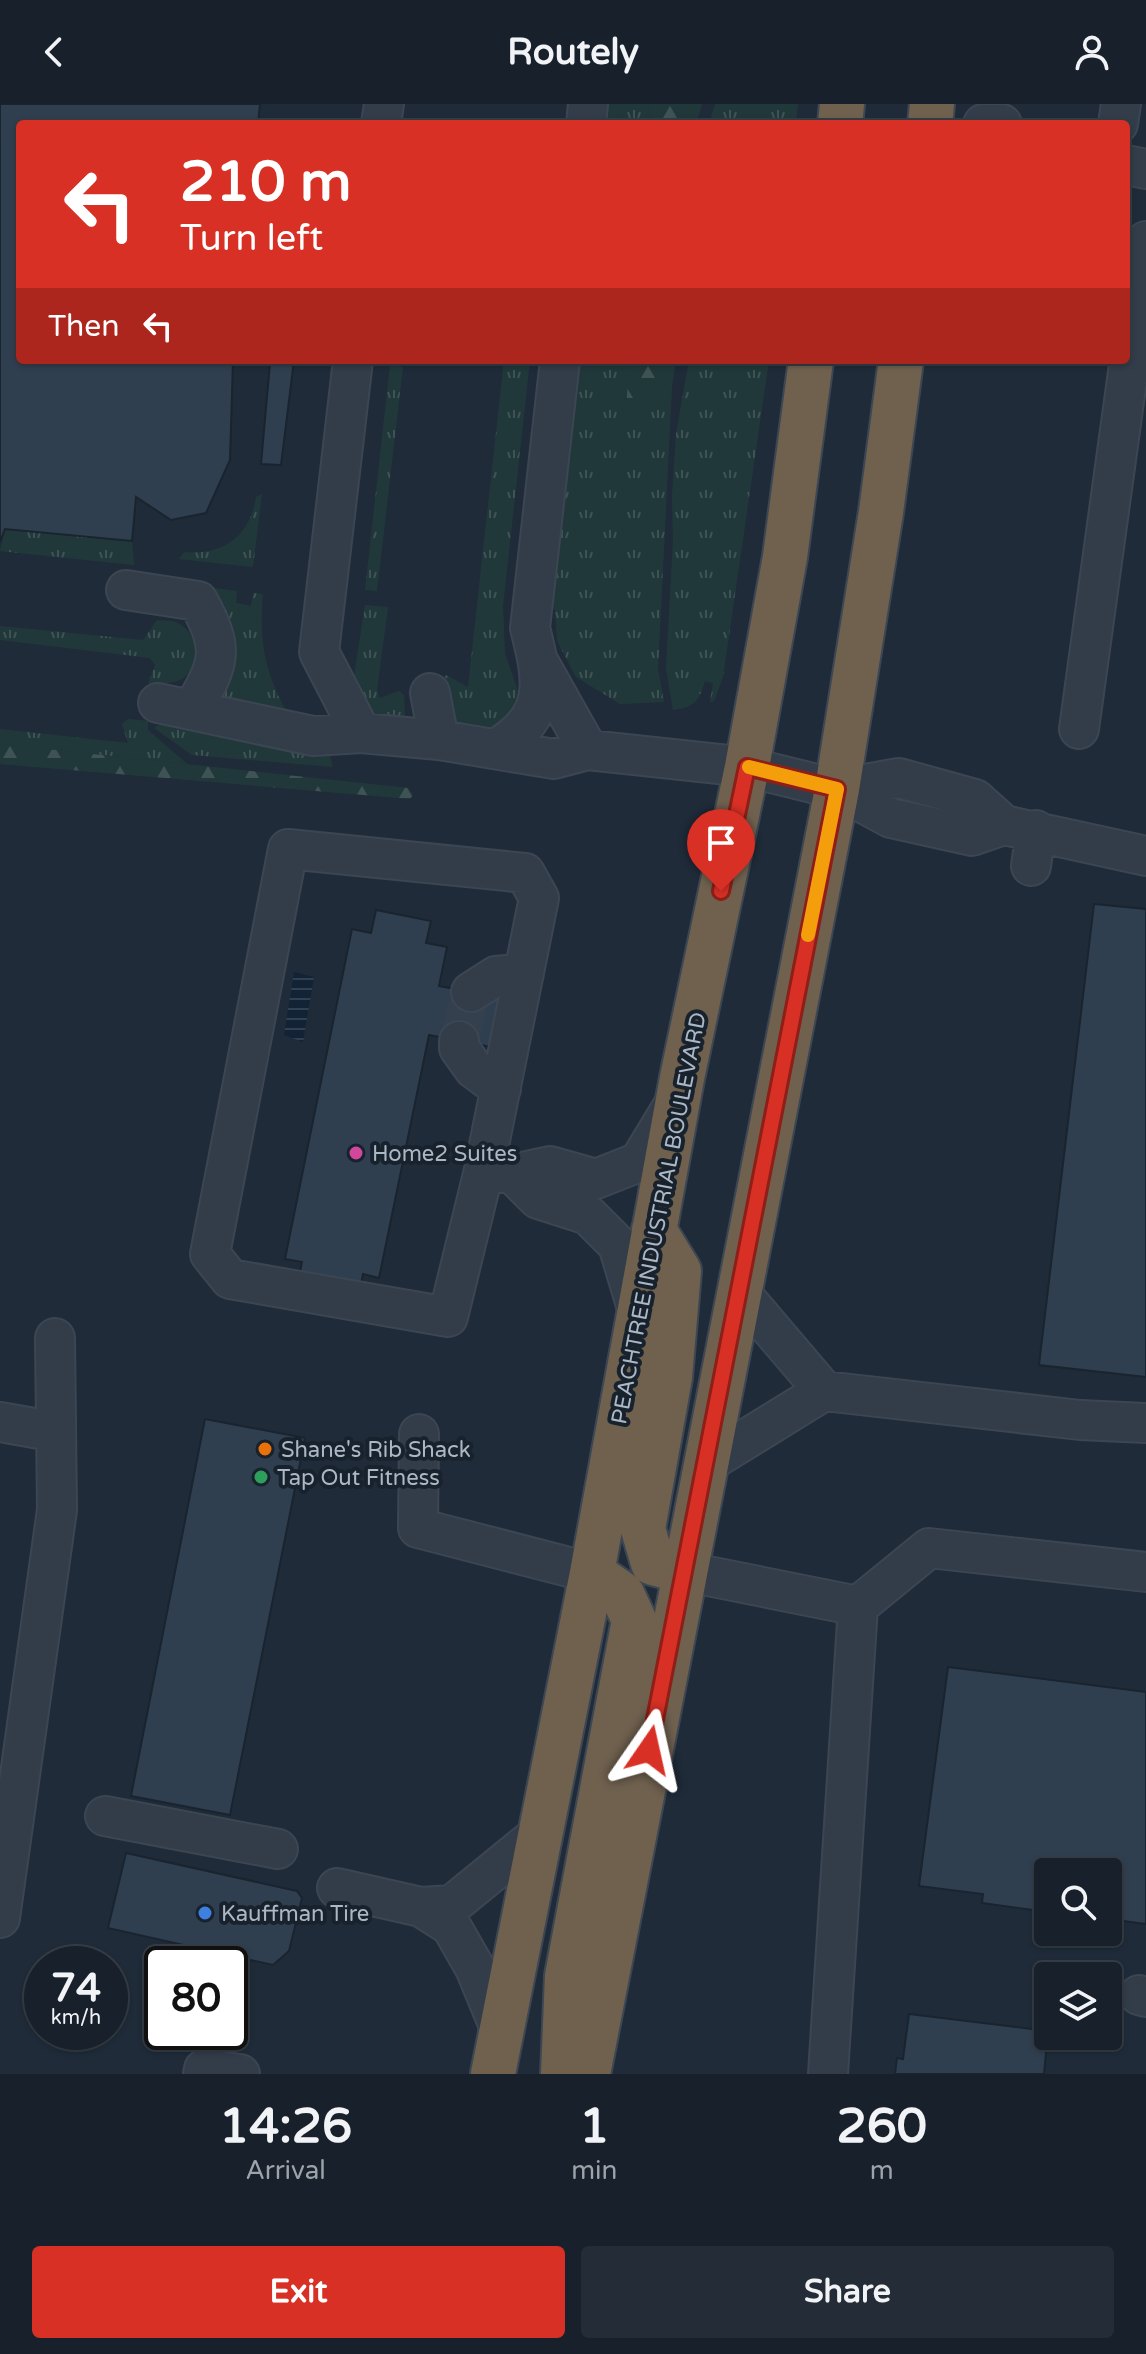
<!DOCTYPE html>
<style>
:root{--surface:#17202b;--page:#242d37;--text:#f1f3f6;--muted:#9ea3a9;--line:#363e47;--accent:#d93025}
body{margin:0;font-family:"Varela Round",sans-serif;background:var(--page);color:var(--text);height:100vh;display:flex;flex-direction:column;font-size:30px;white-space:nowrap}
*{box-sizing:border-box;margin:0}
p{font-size:26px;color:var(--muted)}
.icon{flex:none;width:44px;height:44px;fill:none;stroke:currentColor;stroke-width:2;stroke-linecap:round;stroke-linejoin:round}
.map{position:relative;height:1970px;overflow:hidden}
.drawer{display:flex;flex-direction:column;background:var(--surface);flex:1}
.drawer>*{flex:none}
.guide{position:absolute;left:16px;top:16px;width:1114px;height:244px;border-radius:8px;box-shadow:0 2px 6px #0004,0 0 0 2px var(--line);background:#d93025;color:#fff;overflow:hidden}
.buttons{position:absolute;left:1034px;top:1754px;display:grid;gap:16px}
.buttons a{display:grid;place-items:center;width:88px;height:88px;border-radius:8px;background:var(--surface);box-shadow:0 2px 6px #0004,0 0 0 2px var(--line);font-size:40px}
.speed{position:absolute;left:24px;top:1842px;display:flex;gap:16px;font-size:40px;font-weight:700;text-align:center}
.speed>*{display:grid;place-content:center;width:104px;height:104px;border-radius:50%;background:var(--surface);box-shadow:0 2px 6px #0004,0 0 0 2px var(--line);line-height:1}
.speed small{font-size:20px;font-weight:400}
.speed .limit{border:4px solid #111;border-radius:12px;background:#fff;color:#111}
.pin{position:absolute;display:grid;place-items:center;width:68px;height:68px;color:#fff;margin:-82px -34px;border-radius:50% 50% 50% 0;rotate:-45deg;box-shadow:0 0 8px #0007}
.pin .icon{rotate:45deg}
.me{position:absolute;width:88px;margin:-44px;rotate:11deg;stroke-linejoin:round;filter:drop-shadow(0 0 6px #0008)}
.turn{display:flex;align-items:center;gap:28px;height:168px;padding:0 32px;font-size:36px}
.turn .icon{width:104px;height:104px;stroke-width:2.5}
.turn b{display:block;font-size:56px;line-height:68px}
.then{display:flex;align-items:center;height:76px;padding:0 32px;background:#0003;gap:16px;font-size:30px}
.eta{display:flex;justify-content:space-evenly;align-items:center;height:136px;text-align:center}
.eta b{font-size:48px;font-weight:800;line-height:56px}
.button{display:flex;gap:16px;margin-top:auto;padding:16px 32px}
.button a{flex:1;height:92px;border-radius:8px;background:var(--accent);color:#fff;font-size:32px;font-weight:800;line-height:92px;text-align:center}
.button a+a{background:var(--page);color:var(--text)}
header{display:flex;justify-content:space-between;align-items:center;height:104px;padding:0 32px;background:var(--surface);font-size:36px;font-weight:800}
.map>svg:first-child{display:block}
.grass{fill:url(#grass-tufts)}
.forest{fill:url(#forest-firs)}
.water{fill:url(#water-rules)}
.building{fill:#303f50;stroke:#1a242f;stroke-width:2}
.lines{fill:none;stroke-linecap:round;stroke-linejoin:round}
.minor-tunnel{stroke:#34404e;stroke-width:38;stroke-dasharray:38 19;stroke-linecap:butt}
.minor-casing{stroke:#3c4653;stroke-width:42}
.highway-casing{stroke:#3d4753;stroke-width:48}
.minor{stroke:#323d49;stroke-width:38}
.highway{stroke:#70614f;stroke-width:44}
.route-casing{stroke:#8d1f18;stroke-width:20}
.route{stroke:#d93025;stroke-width:14}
.slow{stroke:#f59e0b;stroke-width:14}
.hotel-dot{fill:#d1479c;stroke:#18222d;stroke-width:3}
.food-dot{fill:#e8710a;stroke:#18222d;stroke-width:3}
.leisure-dot{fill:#2e9e5b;stroke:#18222d;stroke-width:3}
.shop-dot{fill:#3f7fe0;stroke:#18222d;stroke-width:3}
.labels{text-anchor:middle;stroke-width:8;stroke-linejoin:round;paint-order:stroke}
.poi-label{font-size:22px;fill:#acb7c6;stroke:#18222d;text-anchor:start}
.street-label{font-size:22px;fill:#acb7c6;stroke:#18222d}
</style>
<header><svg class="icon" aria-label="back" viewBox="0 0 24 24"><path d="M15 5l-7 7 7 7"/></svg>Routely<svg class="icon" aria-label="person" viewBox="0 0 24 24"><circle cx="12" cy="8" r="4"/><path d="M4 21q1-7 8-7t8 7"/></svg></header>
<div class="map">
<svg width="1146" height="1970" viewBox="0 0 1146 1970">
<defs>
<pattern id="grass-tufts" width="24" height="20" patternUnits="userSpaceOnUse" patternTransform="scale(2)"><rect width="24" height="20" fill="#21383a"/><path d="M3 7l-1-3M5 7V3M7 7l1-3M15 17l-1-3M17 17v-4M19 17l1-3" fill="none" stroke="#3f5355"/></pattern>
<pattern id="forest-firs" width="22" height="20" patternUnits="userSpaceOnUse" patternTransform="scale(2)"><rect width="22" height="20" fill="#21383a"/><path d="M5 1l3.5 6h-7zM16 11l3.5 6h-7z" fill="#3f5355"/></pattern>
<pattern id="water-rules" width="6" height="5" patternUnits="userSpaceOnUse" patternTransform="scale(2)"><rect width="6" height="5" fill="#122336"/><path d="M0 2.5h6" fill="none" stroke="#324152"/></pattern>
</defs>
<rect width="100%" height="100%" fill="#1f2b39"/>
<path class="grass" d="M604,0H649L648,20H602Z
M715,0H798L796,20H709Z
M504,256H530L503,502L505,550L520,593L517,613L481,631L448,617L441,576L446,571L468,583Z
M576,256H630L626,303L634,310L653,280L672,283L658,565L664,598L620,600L576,573L557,537L555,506L549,501Z
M689,256H769L723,573L714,597L710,598L713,579L705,577C699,597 695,603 673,606L666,564L673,437L672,392L676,330Z
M390,261L403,263L377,487L365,486Z
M262,390L253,463L179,455L184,448C224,452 250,432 256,393Z
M5,425L132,437L134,461L0,447Z
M176,479L237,487L236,499L251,502L253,489L263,490C258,544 267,575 294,621L221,603Z
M365,501L388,503L377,586L379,594L399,587L404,591L405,622L378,618L357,591L354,572Z
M157,516C162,517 171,516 176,518C202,529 203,571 174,578C166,580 156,579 148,580L155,561L150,554L0,536V522L143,536Z
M128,615L148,617V626L187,660L0,640V625L128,639L122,620Z
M162,619L213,623L330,652L333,663L192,651L154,624Z"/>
<path class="forest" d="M649,0H702L696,20H648Z
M630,256H676L672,283L653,281L634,311L626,303Z
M0,640L408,684L413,691L410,695L0,660Z"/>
<path class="water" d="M294,868L314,873L303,938L284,931Z"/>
<path class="building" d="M0,0H260L258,20H20V256H233L230,356L206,409L171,416L136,393L132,437L5,425L0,438Z
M251,256H294L281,361L261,360L270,259Z
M1094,800L1146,805V1273L1039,1261Z
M376,806L431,817L426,839L447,843L439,882L500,894L491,943L429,931L379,1174L363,1170L361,1180L300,1168L302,1158L285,1155L352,825L371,829Z
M205,1315L305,1334L230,1711L131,1692Z
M948,1563L1146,1588V1820L1108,1815V1768H1048V1808L982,1799L983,1790L919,1782Z
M126,1749L297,1787L302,1794L289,1847L273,1861L108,1824Z
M909,1910L1048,1927L1044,1970H895L897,1954L903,1955Z"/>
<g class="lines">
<path class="minor-tunnel" d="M459,937L471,888"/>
<defs>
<path id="minor" d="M381,20L384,0
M586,20L588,0
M983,20H1002
M1118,20L1121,0
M1126,61L1146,65
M353,256L319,548L361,629
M126,486L198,497C225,546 220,558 193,605
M430,589L439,636
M158,599L313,632L361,629L439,636L554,655L588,646L538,557
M1079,625L1146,137
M496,645C550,612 544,579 530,524L560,256
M588,646L747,663L837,685L891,714L972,732L1004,721L1146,752
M837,685L899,674L975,695L1004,721
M1031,762L1036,726
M471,888L496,872L524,869
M459,937V944L474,965L501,985
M484,1066L539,794L525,769L288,745L210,1150L230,1175L448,1213L484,1066L513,1070L550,1062L596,1075L639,1058L673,1002
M513,1070L538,1095L588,1111L618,1141L639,1211
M738,1186L824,1287
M0,1318L56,1328
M419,1330L418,1424L592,1469
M704,1361L824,1287L1080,1316L1146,1319
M683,1467L858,1502
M105,1712L278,1745
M337,1784L421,1803L452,1801L539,1730
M421,1803L451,1822L475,1864L501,1927
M0,1814L57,1406L55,1234
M1139,1891L1146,1893
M203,1970L204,1965L240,1970
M828,1970L858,1502L929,1444L1146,1468"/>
<path id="highway" d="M840,20L842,0
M930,20L932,0
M654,1126L679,1167L670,1273L643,1425L653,1459L683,1467
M493,1970L592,1469L682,974L747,663L785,453L811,256
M563,1970L567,1872L634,1516L622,1490L592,1469
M588,1970L837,685L881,408L901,256"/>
</defs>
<use href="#minor" class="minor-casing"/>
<use href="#highway" class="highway-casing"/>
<use href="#minor" class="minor"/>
<use href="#highway" class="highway"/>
</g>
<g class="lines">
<defs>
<path id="route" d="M649,1646L837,685L747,663L721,787"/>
</defs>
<use href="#route" class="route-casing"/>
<use href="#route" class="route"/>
<path class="slow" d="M749,663L837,685L808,831"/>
</g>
<circle class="hotel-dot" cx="356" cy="1049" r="8"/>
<circle class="food-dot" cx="265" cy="1345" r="8"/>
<circle class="leisure-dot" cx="261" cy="1373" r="8"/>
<circle class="shop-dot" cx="205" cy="1809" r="8"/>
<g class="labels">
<g class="poi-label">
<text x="372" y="1057">Home2 Suites</text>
<text x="281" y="1353">Shane's Rib Shack</text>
<text x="277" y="1381">Tap Out Fitness</text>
<text x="221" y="1817">Kauffman Tire</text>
</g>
<g class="street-label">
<text transform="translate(658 1114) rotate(-79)" y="8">PEACHTREE INDUSTRIAL BOULEVARD</text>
</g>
</g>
</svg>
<div class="buttons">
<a><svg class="icon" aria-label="search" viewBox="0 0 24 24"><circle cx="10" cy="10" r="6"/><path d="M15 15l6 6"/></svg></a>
<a><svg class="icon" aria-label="layers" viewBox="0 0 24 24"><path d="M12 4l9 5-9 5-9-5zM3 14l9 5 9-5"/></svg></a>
</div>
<div class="speed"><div>74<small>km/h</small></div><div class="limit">80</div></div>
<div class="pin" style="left:721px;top:787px;background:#d93025"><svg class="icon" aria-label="arrive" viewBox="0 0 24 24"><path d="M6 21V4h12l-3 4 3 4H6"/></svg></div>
<svg class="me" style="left:649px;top:1646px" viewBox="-20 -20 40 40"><path d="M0-17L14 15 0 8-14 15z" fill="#d93025" stroke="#fff" stroke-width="4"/></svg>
<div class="guide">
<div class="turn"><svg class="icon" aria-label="left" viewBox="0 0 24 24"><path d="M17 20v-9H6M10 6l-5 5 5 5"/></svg><div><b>210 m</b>Turn left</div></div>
<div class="then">Then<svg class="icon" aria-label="left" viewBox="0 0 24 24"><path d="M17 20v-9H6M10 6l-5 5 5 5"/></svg></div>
</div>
</div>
<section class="drawer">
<div class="eta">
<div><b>14:26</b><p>Arrival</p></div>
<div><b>1</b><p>min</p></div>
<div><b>260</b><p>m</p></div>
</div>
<div class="button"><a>Exit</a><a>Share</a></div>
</section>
